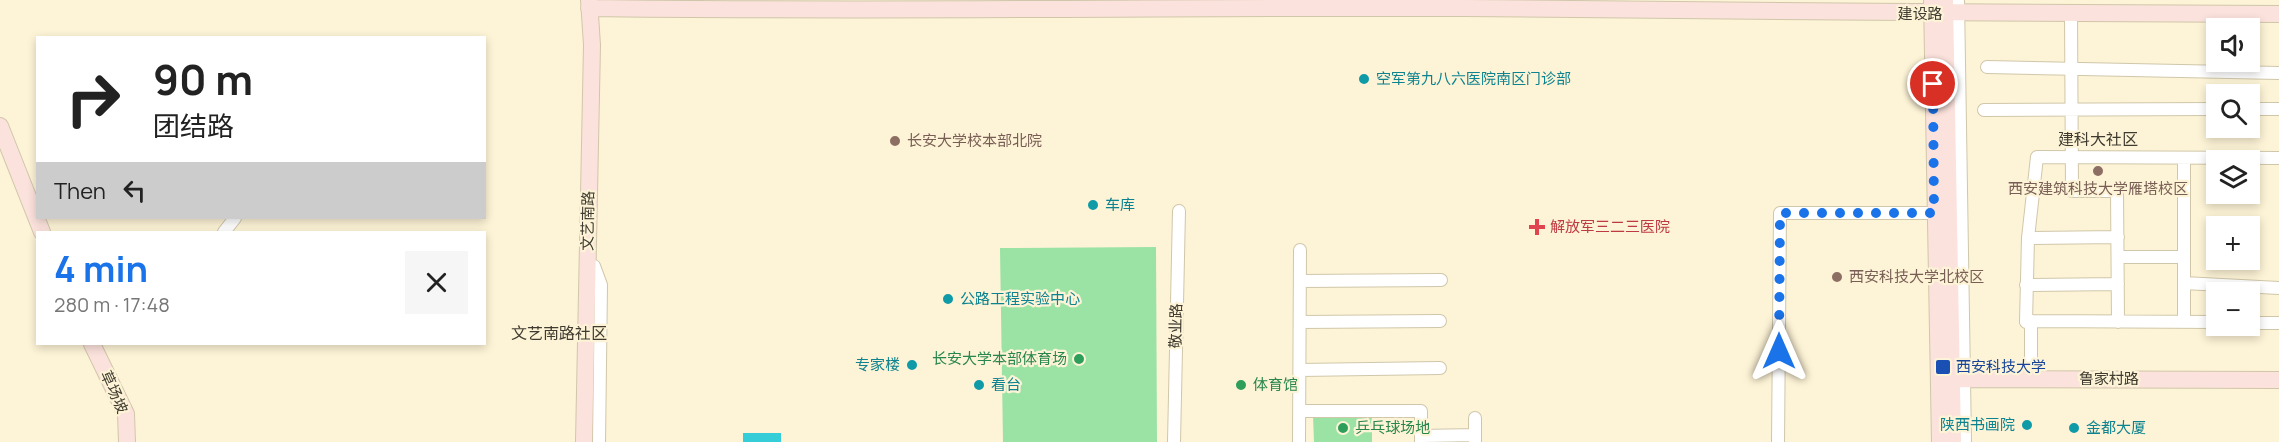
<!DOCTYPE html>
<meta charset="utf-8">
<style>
:root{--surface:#fff;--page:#f6f6f6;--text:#222;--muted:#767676;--accent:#1a73e8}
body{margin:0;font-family:Manrope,"Noto Sans SC",sans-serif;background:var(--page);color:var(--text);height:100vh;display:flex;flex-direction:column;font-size:22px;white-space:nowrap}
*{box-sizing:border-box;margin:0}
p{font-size:20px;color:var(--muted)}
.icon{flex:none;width:33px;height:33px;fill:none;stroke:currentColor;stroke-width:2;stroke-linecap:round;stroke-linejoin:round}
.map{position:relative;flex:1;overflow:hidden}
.drawer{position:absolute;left:36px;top:231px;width:450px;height:114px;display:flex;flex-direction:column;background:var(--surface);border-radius:0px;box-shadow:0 3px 9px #0003}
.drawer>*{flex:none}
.top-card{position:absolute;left:36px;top:36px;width:450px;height:183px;border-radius:0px;box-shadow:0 3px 9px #0003;background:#fff;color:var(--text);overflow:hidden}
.buttons{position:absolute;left:2206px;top:18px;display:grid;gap:12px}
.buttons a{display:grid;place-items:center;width:54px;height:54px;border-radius:0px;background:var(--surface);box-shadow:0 3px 9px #0003;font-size:30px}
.pin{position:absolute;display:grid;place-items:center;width:51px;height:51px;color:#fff;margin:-26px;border:3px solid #fff;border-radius:50%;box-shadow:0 2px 6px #0007}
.me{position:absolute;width:66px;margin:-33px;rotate:0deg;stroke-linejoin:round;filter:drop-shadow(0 0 4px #0008)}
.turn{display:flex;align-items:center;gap:21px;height:126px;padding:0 18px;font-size:27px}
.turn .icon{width:78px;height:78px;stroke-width:2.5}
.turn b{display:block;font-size:42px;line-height:51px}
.then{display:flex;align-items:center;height:57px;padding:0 18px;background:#0003;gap:12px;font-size:22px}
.round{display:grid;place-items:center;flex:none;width:63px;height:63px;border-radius:0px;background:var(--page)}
.overview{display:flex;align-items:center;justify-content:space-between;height:102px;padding:0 18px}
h1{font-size:36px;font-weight:700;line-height:45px;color:var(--accent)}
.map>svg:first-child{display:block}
.green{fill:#9be2a5}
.water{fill:#35ced8}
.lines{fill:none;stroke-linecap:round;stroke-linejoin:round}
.street-casing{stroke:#d0c7aa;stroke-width:14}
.secondary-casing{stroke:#d0c7aa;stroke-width:18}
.street{stroke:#fff;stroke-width:12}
.secondary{stroke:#fce2dc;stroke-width:16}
.route{stroke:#1a73e8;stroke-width:10;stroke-dasharray:0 18}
.culture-dot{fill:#0f9aa8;stroke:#fdf3d6;stroke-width:2}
.education-dot{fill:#8d6e63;stroke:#fdf3d6;stroke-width:2}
.health-dot{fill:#e0444e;stroke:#fdf3d6;stroke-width:2}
.leisure-dot{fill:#2e9e5b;stroke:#fdf3d6;stroke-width:2}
.transit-dot{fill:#1a4fb4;stroke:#fdf3d6;stroke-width:2}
.labels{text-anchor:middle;stroke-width:4.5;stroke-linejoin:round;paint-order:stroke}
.street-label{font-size:15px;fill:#3f3b30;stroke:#fdf3d6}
.culture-label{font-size:15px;fill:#0d838f;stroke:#fdf3d6;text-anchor:start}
.education-label{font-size:15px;fill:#785e54;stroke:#fdf3d6;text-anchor:start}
.health-label{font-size:15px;fill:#be3a42;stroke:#fdf3d6;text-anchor:start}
.leisure-label{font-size:15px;fill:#27864d;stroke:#fdf3d6;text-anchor:start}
.transit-label{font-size:15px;fill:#164399;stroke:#fdf3d6;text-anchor:start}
.neighbourhood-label{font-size:16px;fill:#3f3b30;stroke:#fdf3d6}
</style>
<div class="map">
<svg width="2279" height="442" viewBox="0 0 2279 442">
<rect width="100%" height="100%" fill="#fdf3d6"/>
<path class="green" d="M1156,247L1157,442H1003L1000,248Z
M1372,414V442H1314L1313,415Z"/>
<path class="water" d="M743,433H781V442H743Z"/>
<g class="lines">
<defs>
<path id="street" d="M1958,0L1965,442
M2071,14L2072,191H2117L2118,322
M1987,67L2279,73
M2250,109H2279
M1984,110L2217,109
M2184,158V322
M224,232L235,218
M2028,238L2118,237
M2118,257H2184
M594,266L601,285L599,442
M1300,281L1441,280
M2184,283L2279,288
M2026,285L2118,284
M2031,321L2026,322L2028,238L2037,157L2279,158
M1300,322L1440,321
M2250,323H2279
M2031,358V321L2217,322
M1300,370L1440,368
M1300,411H1421V442
M1475,418V442
M1421,436L1475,435
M1174,442L1179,211
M1299,442L1300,250
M1778,442L1780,213H1934"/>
<path id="secondary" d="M1932,0L1940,442
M1945,0L1953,442
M589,8C881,12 1172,7 1464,8C1736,10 2007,14 2279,14
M0,126L42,232
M92,344L126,414L127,442
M1941,379L2279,380
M584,442L592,45L589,0"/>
</defs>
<use href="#street" class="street-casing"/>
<use href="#secondary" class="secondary-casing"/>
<use href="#street" class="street"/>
<use href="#secondary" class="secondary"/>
</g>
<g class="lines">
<path class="route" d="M1779,351L1780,213H1934L1933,84"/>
</g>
<g class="culture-dot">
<circle cx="1364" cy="79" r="6"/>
<circle cx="1093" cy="205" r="6"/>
<circle cx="948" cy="299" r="6"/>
<circle cx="912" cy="365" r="6"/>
<circle cx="979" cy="385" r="6"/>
<circle cx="2027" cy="425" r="6"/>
<circle cx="2074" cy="428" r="6"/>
</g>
<g class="education-dot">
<circle cx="895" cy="141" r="6"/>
<circle cx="2098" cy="171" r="6"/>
<circle cx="1837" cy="277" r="6"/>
</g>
<path class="health-dot" d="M1534 218h6v6h6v6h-6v6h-6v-6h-6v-6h6z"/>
<g class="leisure-dot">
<circle cx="1079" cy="359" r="6"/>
<circle cx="1241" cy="385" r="6"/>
<circle cx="1343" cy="428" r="6"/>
</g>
<rect class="transit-dot" x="1935" y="359" width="16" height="16" rx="3"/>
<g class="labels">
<g class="street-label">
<text x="1920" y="19">建设路</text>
<text transform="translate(588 221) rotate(-89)" y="5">文艺南路</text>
<text transform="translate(1176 326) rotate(-89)" y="5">敬业路</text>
<text x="2109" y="384">鲁家村路</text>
<text transform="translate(114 392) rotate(66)" y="5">草场坡</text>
</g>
<g class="culture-label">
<text x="1376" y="84">空军第九八六医院南区门诊部</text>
<text x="1105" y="210">车库</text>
<text x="960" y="304">公路工程实验中心</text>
<text x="900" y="370" text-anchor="end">专家楼</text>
<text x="991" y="390">看台</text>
<text x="2015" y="430" text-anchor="end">陕西书画院</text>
<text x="2086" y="433">金都大厦</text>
</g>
<g class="education-label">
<text x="907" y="146">长安大学校本部北院</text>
<text x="2098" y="194" text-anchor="middle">西安建筑科技大学雁塔校区</text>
<text x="1849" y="282">西安科技大学北校区</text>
</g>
<g class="health-label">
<text x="1550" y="232">解放军三二三医院</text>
</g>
<g class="leisure-label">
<text x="1067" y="364" text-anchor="end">长安大学本部体育场</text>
<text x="1253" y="390">体育馆</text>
<text x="1355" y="433">乒乓球场地</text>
</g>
<g class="transit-label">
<text x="1956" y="372">西安科技大学</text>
</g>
<g class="neighbourhood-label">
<text x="2098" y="145">建科大社区</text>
<text x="559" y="339">文艺南路社区</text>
</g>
</g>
</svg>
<div class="buttons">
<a><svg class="icon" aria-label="sound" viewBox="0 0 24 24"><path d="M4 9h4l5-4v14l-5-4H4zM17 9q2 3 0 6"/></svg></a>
<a><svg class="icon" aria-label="search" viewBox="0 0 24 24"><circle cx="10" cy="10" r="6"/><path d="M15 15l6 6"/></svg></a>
<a><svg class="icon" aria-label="layers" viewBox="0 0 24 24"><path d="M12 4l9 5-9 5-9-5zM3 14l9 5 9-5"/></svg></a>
<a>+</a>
<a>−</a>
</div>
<div class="pin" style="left:1933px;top:84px;background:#d93025"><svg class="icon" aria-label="arrive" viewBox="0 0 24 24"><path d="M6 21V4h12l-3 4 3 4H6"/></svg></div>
<svg class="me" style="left:1779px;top:351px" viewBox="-20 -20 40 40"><path d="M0-17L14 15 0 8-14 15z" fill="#1a73e8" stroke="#fff" stroke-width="4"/></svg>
<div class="top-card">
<div class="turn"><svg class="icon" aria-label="right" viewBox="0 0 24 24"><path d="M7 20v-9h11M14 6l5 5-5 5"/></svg><div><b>90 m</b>团结路</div></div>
<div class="then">Then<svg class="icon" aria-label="left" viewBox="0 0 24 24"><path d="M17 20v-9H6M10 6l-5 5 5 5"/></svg></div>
</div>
<section class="drawer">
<div class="overview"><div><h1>4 min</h1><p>280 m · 17:48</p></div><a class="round"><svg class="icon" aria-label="close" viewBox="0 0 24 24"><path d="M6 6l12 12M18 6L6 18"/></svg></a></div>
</section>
</div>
